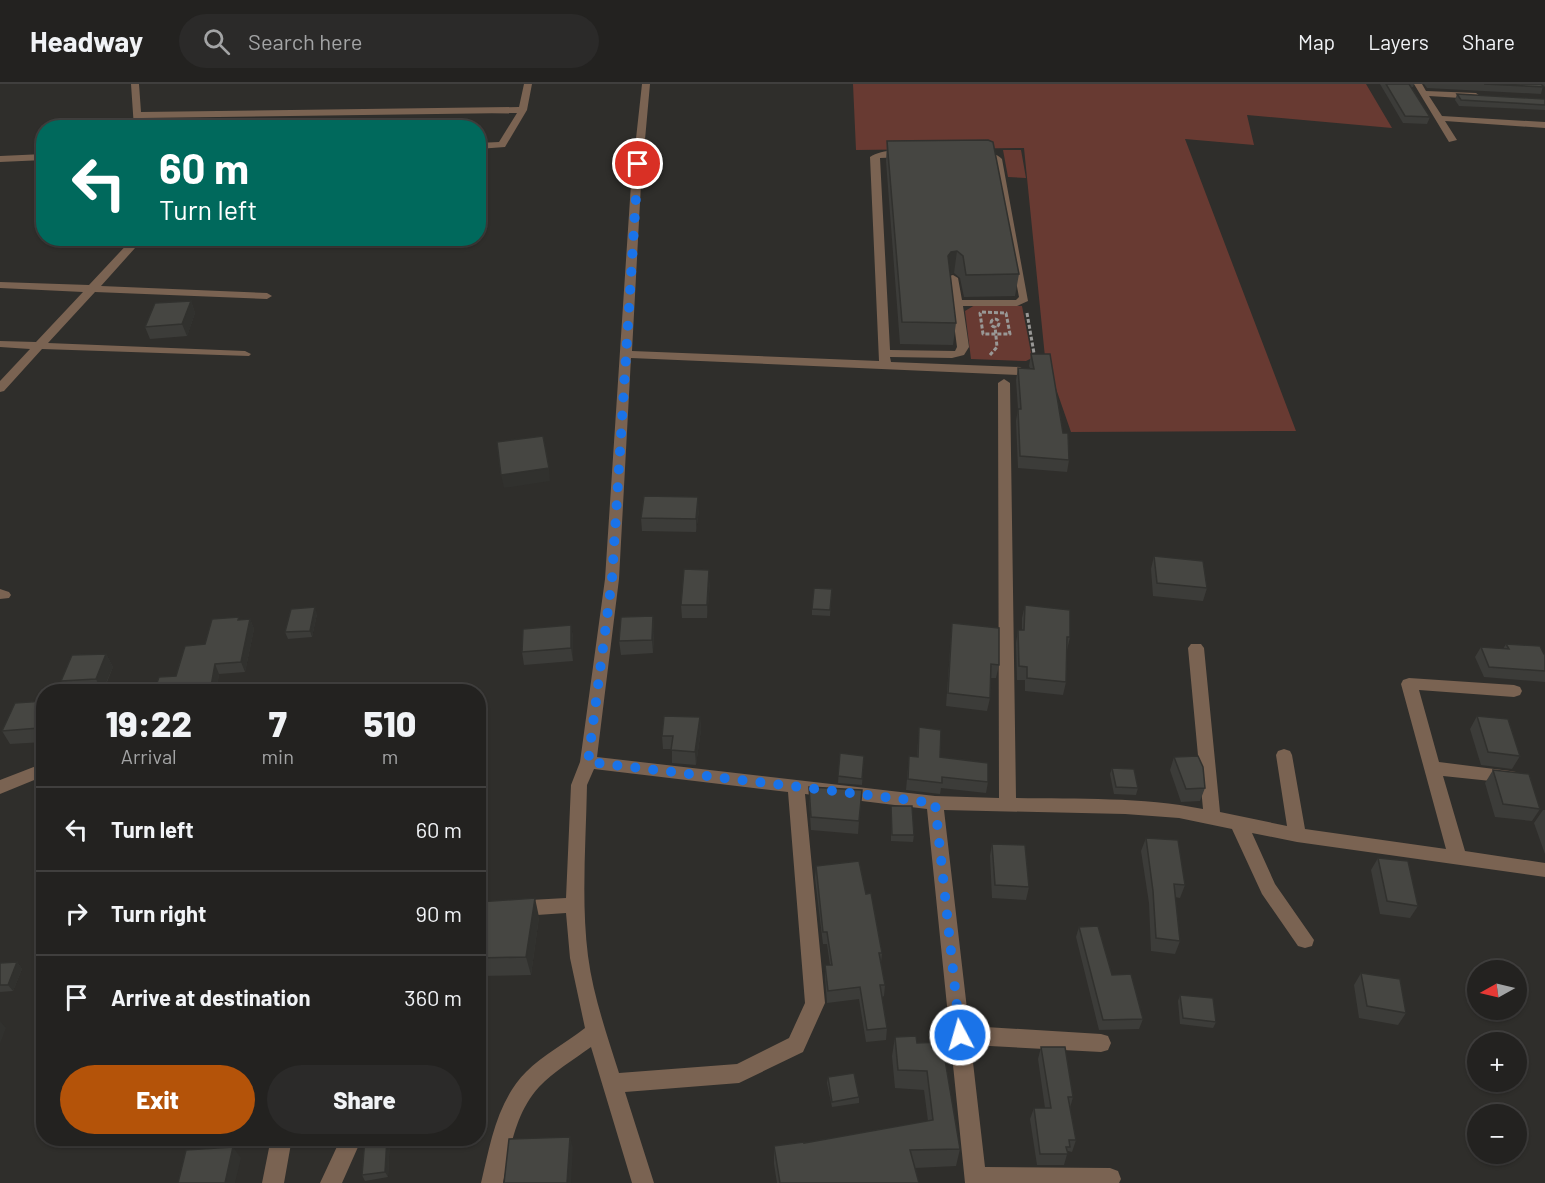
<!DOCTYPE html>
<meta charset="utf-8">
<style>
:root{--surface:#232220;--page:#2b2a29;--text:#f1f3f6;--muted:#a3a4a5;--line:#403f3e;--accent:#b45309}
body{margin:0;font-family:Barlow,sans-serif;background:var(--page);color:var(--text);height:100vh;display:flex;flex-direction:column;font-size:22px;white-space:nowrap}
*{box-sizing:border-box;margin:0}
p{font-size:20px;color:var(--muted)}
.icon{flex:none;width:33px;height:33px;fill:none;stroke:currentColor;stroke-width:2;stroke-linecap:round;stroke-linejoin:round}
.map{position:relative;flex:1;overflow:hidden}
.drawer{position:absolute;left:36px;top:600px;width:450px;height:462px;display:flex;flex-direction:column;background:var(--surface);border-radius:24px;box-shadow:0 2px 4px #0004,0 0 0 2px var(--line)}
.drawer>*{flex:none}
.banner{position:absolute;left:36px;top:36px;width:450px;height:126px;border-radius:24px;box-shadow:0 2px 4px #0004,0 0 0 2px var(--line);background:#00695c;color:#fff;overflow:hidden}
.needle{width:39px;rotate:262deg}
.controls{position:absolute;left:1467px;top:876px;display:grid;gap:12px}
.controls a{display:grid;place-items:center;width:60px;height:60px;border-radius:50%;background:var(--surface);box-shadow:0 2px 4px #0004,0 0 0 2px var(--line);font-size:30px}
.pin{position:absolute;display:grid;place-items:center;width:51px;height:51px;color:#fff;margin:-26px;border:3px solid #fff;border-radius:50%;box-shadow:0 2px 6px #0007}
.me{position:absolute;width:66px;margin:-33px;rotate:354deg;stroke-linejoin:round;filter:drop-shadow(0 0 4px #0008)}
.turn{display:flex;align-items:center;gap:21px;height:126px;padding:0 24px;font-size:27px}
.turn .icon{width:78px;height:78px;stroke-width:2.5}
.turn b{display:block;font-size:42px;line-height:51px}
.eta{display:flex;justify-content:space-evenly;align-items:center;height:102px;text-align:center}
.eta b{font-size:36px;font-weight:800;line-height:42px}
.button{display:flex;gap:12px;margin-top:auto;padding:12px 24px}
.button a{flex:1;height:69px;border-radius:36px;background:var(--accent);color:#fff;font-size:24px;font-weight:800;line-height:69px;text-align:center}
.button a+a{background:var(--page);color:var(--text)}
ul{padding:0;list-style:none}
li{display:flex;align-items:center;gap:18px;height:84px;padding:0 24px;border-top:2px solid var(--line)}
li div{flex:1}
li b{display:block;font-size:22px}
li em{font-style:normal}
header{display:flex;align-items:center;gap:36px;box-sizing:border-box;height:84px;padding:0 30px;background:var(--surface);border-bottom:2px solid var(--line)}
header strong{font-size:28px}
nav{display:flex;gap:33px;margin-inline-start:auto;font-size:21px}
.search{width:420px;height:54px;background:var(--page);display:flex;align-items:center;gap:15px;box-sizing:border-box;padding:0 21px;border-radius:33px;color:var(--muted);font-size:22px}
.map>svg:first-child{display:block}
.green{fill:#683a32}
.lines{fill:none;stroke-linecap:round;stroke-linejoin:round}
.path{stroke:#999896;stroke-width:3;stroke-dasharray:4 2;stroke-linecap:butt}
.minor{fill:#7a6352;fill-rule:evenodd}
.wall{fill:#3c3c39}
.shaded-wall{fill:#31312e}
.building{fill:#464642;stroke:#31312e;stroke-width:1.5}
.route{stroke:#1a73e8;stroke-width:10;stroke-dasharray:0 18}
</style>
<header>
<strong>Headway</strong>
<div class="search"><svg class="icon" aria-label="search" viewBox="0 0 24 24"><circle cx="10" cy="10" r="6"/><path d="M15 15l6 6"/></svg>Search here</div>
<nav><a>Map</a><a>Layers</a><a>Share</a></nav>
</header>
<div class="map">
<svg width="1545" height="1099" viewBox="0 0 1545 1099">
<rect width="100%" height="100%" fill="#2f2e2b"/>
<path class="green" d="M853,0H1366L1392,44L1247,31L1254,61L1185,55L1296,347L1071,348L1045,273L1024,64L856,66Z
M1003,66H1021L1026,94L1008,93Z
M975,221L1022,222L1032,274L1026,277L971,275L965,227Z"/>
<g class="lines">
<path class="path" d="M982,228L1006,229L1010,250H983L980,229Z
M1027,229L1035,275
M991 239a4 4 0 1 1 8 0a4 4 0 1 1-8 0Z
M990,271L997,263L995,242"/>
<path class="minor" d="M131,0H139L141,28L519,23L524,0H532L527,26L505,63L478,65V59L499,58L517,29L142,34V44H134Z
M642,0H650L641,100L632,267L879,277L870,73C880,66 900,64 910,70L905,73L880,74L890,266L955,267L957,263L948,194L949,192L953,191L958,194L962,216H1016L1019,213L993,76L974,73V69C983,67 995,68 1002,75L1028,217L1017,222H963L969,263L964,271L952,274L890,273L891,278L1020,283L1026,287L1020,291L631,274L619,495L597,673L935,712L999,714L998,299L1004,295L1010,299L1016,714C1078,715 1142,713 1203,725L1188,564L1191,560H1201L1204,564L1220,728L1287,742L1276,671L1278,667L1284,665L1290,667L1292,671L1305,745L1446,765L1401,600L1403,596L1409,594L1514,601L1520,603L1522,607L1520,611L1514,613L1419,606L1439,678L1510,687L1516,688L1518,693L1516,698L1510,699L1443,692L1465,767L1545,779V793L1297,758L1252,749L1275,800L1314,856L1312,862L1305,864L1298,862L1262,810L1232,745L1179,734L1125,730L944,726L969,942L1101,950L1108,952L1111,959L1108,966L1101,968L971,961L985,1083L1110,1084L1118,1087L1121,1095L1119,1099H965L927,725L805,710L825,919L803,968L739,999L625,1008L654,1099H632L591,963C573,976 553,988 539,1003C515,1029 510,1066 503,1099H481C490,1061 497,1017 526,988C543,971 566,959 585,944L570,874L566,829L478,835V819L566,814L571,701L580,678L605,495L631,100ZM594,685L788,708L805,919L789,954L737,980L619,989C607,951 593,911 588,872C581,816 586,758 587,701Z
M1414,0H1422L1426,7L1476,9L1480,12L1476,15L1429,12L1442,32L1545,38V44L1445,37L1457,56L1449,58Z
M44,70V76L0,78V72Z
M41,142H44V148L36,145Z
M133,154H144L101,202L267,209L272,212L267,215L95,208L48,259L245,267L251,270L249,272L42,265L4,307L0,308V297L30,265L0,263V257L36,258L83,208L0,204V198L89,201Z
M284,154H314V155C308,160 291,159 284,154Z
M0,505L9,508L11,511L9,514L0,515Z
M44,679V692L0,710V696Z
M271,1054H292L284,1099H262Z
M341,1054H362L342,1099H320Z"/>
</g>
<path class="wall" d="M1380,0H1414L1413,3H1411L1430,33L1427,40L1403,39Z
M1424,0H1545V3L1543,2L1541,10L1427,4Z
M1457,10L1545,15V26L1459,22L1455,16Z
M887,57L1019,190L1015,212L964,213L960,194L954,189L950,190L956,239L953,261L900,260L886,77Z
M191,217L195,229L187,252L150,255L145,243Z
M1031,270L1063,349L1069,376L1067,388L1018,384L1016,337L1018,325L1016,296L1018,284H1030L1029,282Z
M699,426L696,448L642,447L641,434Z
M1154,472L1207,504L1203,517L1153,512L1151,485Z
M710,498L707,534H682L681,521Z
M832,505L830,532L812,531V525Z
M1025,521L1070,553L1067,566L1066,598L1063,611L1025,607V596H1017L1016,559L1018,546H1022V534Z
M317,530L312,553L288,555L285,548Z
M653,532L654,546L653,569L621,571L619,557Z
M250,535L254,545L245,588L219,590L216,608H154L176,592L205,560L240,536Z
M952,539L999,581L996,594H990V614L987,627L946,622Z
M571,541L573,554V577L524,581L522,568Z
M1506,560L1545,570V598L1484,593L1475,573L1481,563L1503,565Z
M106,570L113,583L103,608H67L61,597Z
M44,617V658L10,660L2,647Z
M1477,632L1520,672L1512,685L1481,681L1470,645Z
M700,633L701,646L696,681L672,679V665H663L662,652Z
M919,643L940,673L988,698L986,709L941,704L940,710L906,706L909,672L917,673Z
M840,669L864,672L862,701L838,699Z
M1174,673L1205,704L1200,717L1181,718L1170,686Z
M1112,684L1138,704L1136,711L1114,710L1110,690Z
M1493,686L1540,725L1532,737L1495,733L1485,699Z
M809,703L859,737L858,750L811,746L809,716Z
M891,722L914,751L913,758L891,757Z
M1543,726H1545V770L1534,739Z
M1146,754L1185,801L1180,814L1175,813L1180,857L1175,870L1151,867L1149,819L1141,767Z
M992,760L1029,803L1026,816L992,814L990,772Z
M1378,774L1418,822L1410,834L1380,830L1371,786Z
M816,782L866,810L882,869L881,879L885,901L884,912L882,913L887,944L886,956L866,958L859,915L827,919L825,893V881H830L827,860H823L815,794Z
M478,818L539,833L531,891L478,892Z
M1079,843L1143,935L1139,945L1099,946L1076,853Z
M17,878L22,885L13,907L0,908V879Z
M1361,889L1406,929L1398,941L1359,934L1354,901Z
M1180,911L1216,938L1213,944L1180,940L1178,917Z
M895,953L917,959L960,1065L956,1082L915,1084L919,1099H777L774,1080V1062L804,1059L928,1037L924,1006L895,1004L892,972Z
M1041,963L1073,1013L1070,1024L1076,1056L1072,1068L1068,1067L1064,1081H1037L1030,1035L1034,1024H1045L1038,975Z
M828,993L859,1013V1019L832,1023L827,999Z
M365,1054H390L388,1093L365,1097L362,1091Z"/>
<path class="shaded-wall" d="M957,167L954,189L948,190V172L951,168Z
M191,217L195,229L187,252L182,240Z
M549,384L550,397L504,404L501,391Z
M698,413L699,426L696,448V435Z
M709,486L710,498L707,534V521Z
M315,523L317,530L312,553L310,547Z
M653,532L654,546L653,569L652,556Z
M250,535L254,545L245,588L241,578Z
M571,541L573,554V577L571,564Z
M106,570L113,583L102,608L96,595Z
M215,580L219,590L216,608H210Z
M700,633L701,646L696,681L695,668Z
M44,634V652L39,644Z
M478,733L480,738L479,788L478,787Z
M535,814L539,833L531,891L526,873Z
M17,878L22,885L13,907L8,901Z
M0,937L6,944L0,960Z
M570,1053L573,1064L571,1099H567Z
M387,1054H390L388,1093L385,1088Z
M233,1063L241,1074L235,1099H225Z"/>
<path class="building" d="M1386,0H1409L1430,33L1405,32Z
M1484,0H1541L1544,3Z
M1457,10L1545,15V21L1461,16Z
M988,56L993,58L1019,190L966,191L963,172L957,167L951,168L948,172L956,239L902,238L887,57Z
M191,217L182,240L145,243L155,219Z
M1031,270H1050L1063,349H1068L1069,376L1020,372L1018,325H1021L1018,284L1034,285Z
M543,352L549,384L501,391L497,358Z
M644,412L698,413L696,435L641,434Z
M1154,472L1203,477L1207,504L1157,499Z
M684,485L709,486L707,521H681Z
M814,504L832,505L830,526L812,525Z
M1025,521L1070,526V553H1067L1066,598L1027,594V583L1019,582L1018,546H1024Z
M315,523L310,547L285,548L291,525Z
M653,532L652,556L619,557L621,533Z
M239,533L238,536L250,535L241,578L215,580L210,608H154L159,593L176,592L185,562L205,560L212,535Z
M952,539L999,544V581L991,580L990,614L948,609Z
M571,541V564L522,568L523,545Z
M1506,560L1540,562L1544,570H1545V587L1489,583L1481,563L1509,565Z
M106,570L96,595L61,597L72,571Z
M350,603V608H312V607Z
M44,617V634L39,644L2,647L15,619Z
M664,632L700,633L695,668L671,666L673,652H662Z
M1477,632L1508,635L1520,672L1488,668Z
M919,643L941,646L940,673L988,679V698L942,693V699L908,695L909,672L918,673Z
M840,669L864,672L862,695L838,692Z
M1198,672L1203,683L1205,704L1186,705L1174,673Z
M1112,684L1134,685L1138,704L1116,703Z
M1493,686L1529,690L1540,725L1503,720Z
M809,703L862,706L859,737L811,733Z
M891,722H912L914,751H892Z
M1146,754L1178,756L1185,801L1174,800L1180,857L1156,854L1153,807Z
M992,760L1025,761L1029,803L995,801Z
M1378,774L1408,777L1418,822L1387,817Z
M859,777L866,810L871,809L882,869H879L885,901H880L887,944L867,946L860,903L828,907L825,881H832L827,848H823L816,782Z
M535,814L526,873L478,874V818Z
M1098,842L1112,891L1131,890L1143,935L1103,936L1079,843Z
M17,878L8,901H0V879Z
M1361,889L1400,895L1406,929L1367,922Z
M1180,911L1213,914L1216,938L1183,934Z
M916,952L917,959L942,958L960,1065L910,1066L919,1099H780L774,1062L804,1058V1059L933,1036L927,987L898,986L895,953Z
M1041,963H1065L1073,1013H1068L1076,1056H1069L1070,1063H1066L1068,1070H1040L1034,1024H1051Z
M854,989L859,1013L832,1018L828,993Z
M570,1053L567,1099H504L509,1055Z
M365,1054H387L385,1088L362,1091Z
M233,1063L225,1099H178L186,1066Z"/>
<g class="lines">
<path class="route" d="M638,80L612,495L588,678L935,719L960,951"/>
</g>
</svg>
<div class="controls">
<a><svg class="needle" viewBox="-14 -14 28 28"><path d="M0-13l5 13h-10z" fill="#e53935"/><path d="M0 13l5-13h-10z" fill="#a3a4a5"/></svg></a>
<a>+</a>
<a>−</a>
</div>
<div class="pin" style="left:638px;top:80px;background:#d93025"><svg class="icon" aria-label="arrive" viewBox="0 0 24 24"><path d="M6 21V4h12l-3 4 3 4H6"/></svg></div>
<svg class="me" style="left:960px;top:951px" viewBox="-20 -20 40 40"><circle r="17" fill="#1a73e8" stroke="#fff" stroke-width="3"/><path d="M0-11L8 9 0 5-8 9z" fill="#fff"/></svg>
<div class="banner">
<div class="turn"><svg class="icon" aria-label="left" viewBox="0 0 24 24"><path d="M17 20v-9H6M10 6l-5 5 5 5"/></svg><div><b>60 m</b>Turn left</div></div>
</div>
<section class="drawer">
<div class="eta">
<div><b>19:22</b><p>Arrival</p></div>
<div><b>7</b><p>min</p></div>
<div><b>510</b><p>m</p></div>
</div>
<ul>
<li><svg class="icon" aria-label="left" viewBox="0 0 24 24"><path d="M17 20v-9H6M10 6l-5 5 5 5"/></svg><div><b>Turn left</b></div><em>60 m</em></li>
<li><svg class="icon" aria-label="right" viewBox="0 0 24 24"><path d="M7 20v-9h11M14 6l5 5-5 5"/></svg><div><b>Turn right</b></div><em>90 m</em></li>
<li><svg class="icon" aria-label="arrive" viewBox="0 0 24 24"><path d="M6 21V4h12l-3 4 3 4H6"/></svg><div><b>Arrive at destination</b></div><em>360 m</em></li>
</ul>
<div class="button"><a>Exit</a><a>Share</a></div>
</section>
</div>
